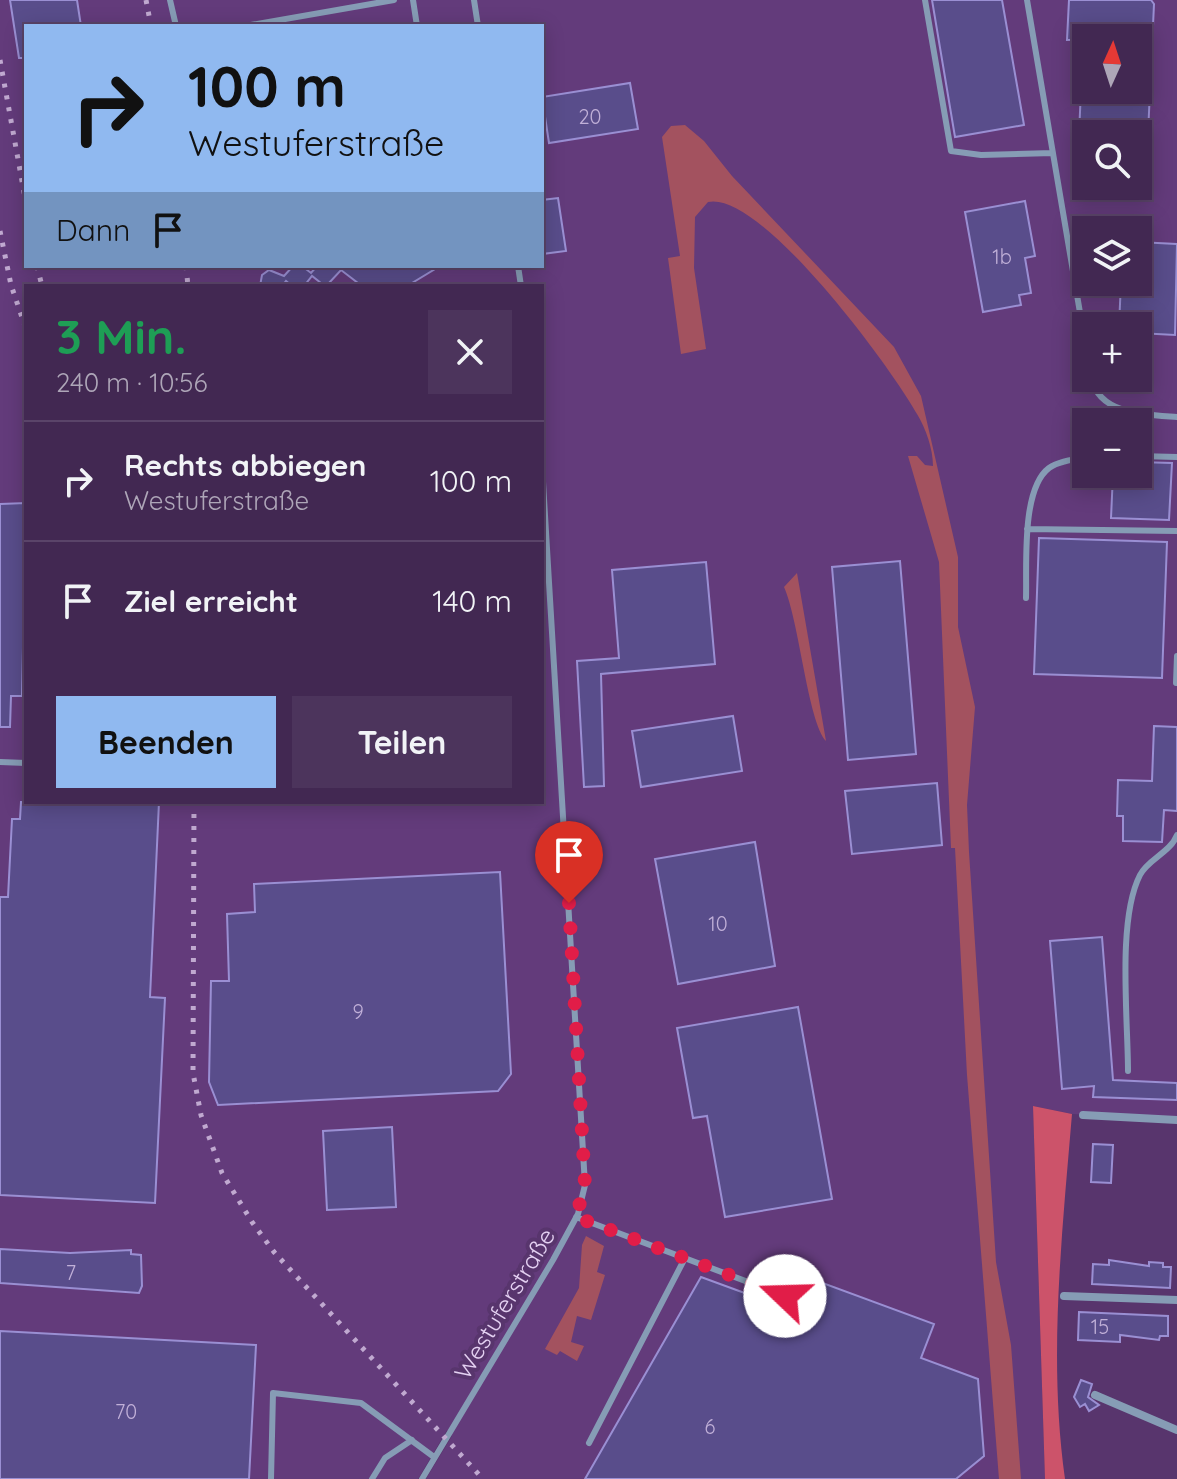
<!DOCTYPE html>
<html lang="de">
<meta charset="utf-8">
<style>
:root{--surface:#422852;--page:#4c345c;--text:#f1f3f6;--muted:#aea6b8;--line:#5a4469;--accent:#90b9f0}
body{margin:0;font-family:Quicksand,sans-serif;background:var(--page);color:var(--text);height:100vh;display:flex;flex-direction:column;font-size:30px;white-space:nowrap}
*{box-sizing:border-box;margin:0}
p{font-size:26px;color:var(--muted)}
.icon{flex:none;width:44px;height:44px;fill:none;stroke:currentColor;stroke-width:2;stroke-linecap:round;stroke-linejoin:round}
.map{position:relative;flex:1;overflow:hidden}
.details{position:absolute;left:24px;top:284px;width:520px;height:520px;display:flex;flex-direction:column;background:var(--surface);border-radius:0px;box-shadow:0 4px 20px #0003,0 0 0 2px var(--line)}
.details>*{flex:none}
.top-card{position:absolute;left:24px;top:24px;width:520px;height:244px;border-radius:0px;box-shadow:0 4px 20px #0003,0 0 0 2px var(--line);background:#90b9f0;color:#111;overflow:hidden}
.needle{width:52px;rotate:3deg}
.fabs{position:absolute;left:1072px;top:24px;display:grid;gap:16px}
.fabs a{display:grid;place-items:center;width:80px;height:80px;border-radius:0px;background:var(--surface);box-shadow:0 4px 20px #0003,0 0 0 2px var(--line);font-size:40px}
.pin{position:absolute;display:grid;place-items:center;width:68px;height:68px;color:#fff;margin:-82px -34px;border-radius:50% 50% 50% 0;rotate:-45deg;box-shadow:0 0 8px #0007}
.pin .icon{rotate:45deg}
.me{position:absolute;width:88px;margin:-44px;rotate:291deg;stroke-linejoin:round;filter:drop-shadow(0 0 6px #0008)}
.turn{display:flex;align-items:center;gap:28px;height:168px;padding:0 32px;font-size:36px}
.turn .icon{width:104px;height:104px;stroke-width:2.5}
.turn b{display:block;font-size:56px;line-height:68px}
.then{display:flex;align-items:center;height:76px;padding:0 32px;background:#0003;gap:16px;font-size:30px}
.round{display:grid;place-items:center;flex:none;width:84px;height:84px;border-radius:0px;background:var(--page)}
.headline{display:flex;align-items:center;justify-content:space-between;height:136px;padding:0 32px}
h1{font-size:48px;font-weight:700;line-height:60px;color:#1e9e55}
.cta{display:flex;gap:16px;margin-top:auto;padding:16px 32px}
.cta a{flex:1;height:92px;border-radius:0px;background:var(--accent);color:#111;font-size:32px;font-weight:700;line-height:92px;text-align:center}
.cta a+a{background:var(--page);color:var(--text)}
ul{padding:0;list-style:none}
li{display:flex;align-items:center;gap:24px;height:120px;padding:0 32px;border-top:2px solid var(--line)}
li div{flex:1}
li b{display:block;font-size:30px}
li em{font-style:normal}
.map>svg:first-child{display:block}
.built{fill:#633b7b;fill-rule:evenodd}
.green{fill:#a3525f}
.forest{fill:#cc536a}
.building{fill:#594d8b;stroke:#9a8fd3;stroke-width:2}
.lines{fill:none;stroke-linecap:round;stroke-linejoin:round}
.service{stroke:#869cb5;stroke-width:6}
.minor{stroke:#869cb5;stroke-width:8}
.rail{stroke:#c0a9d0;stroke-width:5;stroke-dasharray:4 8;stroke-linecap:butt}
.route{stroke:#e11d48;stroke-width:14;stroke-dasharray:0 25.2}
.labels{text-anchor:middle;stroke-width:8;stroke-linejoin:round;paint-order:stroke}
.number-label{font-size:20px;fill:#c1b0d8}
.street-label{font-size:24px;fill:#e4d1f2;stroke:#58356d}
</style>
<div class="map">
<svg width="1177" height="1479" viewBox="0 0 1177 1479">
<rect width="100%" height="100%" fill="#58356d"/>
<path class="built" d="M0,0H1177V1119L1072,1114L1033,1106L1045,1479H426L452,1436L447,1430L418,1479H0ZM26,26H542V266H26ZM1086,38H1138V90H1086ZM1086,134H1138V186H1086ZM1086,230H1138V282H1086ZM26,286H542V802H26ZM1086,326H1138V378H1086ZM1086,422H1138V474H1086Z"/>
<path class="green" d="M685,125L704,141L732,176L894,347L921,396L958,557V627L975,707L967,805L969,852L996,1262L1011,1345L1021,1479H999L967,1075L955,848H951L939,562L908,456H917L925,465L933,466C933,449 926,429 917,414C893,370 761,190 708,202L695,217L694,268L706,349L681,354L668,258L680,256L662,137L671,126Z
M797,573L826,741C808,722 799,620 784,587Z
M586,1236L604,1246L597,1272L605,1275L591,1320L577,1316L571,1342L584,1346L577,1361L560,1351L557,1355L545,1349L579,1288L582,1245Z"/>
<path class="forest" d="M1033,1106L1072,1114C1062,1235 1048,1358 1065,1479H1045Z"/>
<path class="building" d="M10,0H77L81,26H26V58H19Z
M932,0H1002L1024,125L955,137Z
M1069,0H1151L1154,4L1148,134H1079L1081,90H1138V38L1067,40Z
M630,83L638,129L549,143L542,97Z
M558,198L566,251L542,254V200Z
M1025,201L1035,256L1025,258L1031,293L1019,295L1021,305L983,312L965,212Z
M1138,242L1177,244L1175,335L1138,333V326H1119L1121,282H1138Z
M293,266H302L311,273L317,266H440L407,286H371L358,283L341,270L329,283H321L312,276L304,286H292L286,281L282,286H260L262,275L269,270L284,276Z
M1138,462L1172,463L1169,520L1111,518L1113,474H1138Z
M26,503L22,696H11L10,727H0V504Z
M1039,538L1167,542L1162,678L1034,674Z
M900,561L916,754L848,760L832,567Z
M706,562L715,664L601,674L604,786L584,787L577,661L619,658L612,570Z
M733,716L742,771L641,787L632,731Z
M1154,726L1177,727V811L1164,810L1162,842L1123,841V816H1117L1118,780L1152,781Z
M937,783L942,845L852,854L845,791Z
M21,802H159L150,997L165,998L155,1203L0,1195V897H8L12,819H20Z
M755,842L775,966L678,984L655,859Z
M500,872L511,1074L498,1091L218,1105L209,1082L211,981H229L227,914L255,912L254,884Z
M1102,937L1113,1080L1177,1083V1100L1093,1097L1094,1086L1062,1089L1050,941Z
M798,1007L832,1199L725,1217L707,1116L693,1118L677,1028Z
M392,1127L396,1207L327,1210L323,1131Z
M1093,1144L1113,1145L1111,1183L1091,1182Z
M0,1249L70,1253L131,1250V1254L141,1255L142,1286L139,1293L0,1283Z
M1109,1260L1149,1266V1262L1163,1263V1267H1171L1170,1288L1092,1284L1093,1264L1109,1265Z
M701,1277L807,1316L820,1282L934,1324L921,1358L978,1379L984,1456L956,1479H585Z
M1079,1312L1168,1316V1336H1160L1159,1340L1120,1335V1342L1078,1340Z
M0,1331L256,1345L249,1479H0Z
M1081,1380L1092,1384L1088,1397L1099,1405L1089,1411L1085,1404L1080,1407L1074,1397Z"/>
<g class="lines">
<path class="service" d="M170,0L176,26
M413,0L417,26
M474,0L478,26
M925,0L951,151L981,155L1053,153
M1027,0L1086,348
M245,26L394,0
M518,266L521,286
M1092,378C1098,415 1148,415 1177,417
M1138,456L1177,457
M1027,529L1177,531
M1026,598C1027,566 1021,489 1049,468C1059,461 1074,459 1086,458
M1176,683L1177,656
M0,762L26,763
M1128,1071C1128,1019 1117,920 1140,875C1148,859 1170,853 1177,835
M576,1217L785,1296
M589,1443L685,1258
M271,1479L273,1393L361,1403L434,1457
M372,1479L385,1458L412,1440
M422,1479L553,1260L578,1214L585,1185L542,465"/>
<path class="minor" d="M1083,1115L1177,1120
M1064,1296L1177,1300
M1095,1395L1177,1430"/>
<path class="rail" d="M146,0L151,26
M0,60L26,203
M0,231L11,285L26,329
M37,266L42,286
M186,266L188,286
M194,802L193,1073L201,1115L222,1173L252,1222L274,1252L483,1479"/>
</g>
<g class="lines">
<path class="route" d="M569,903L585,1185L576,1217L785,1296"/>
</g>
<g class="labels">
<g class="number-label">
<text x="590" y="124">20</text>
<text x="1002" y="264">1b</text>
<text x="718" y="931">10</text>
<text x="358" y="1019">9</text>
<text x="71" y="1280">7</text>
<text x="1100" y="1334">15</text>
<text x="126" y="1419">70</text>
<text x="710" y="1434">6</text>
</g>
<g class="street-label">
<text transform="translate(505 1304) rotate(-59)" y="8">Westuferstraße</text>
</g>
</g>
</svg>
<div class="fabs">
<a><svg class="needle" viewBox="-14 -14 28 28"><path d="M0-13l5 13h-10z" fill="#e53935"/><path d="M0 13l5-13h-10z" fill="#aea6b8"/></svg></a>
<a><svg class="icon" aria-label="search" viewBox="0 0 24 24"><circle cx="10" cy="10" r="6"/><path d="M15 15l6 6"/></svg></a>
<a><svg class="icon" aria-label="layers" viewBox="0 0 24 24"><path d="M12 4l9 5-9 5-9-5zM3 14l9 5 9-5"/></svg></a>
<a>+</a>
<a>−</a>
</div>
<div class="pin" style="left:569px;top:903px;background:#d93025"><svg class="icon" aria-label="arrive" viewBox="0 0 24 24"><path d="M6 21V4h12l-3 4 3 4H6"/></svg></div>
<svg class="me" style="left:785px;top:1296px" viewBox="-20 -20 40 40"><circle r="19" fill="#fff"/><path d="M0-13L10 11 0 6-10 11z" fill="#e11d48"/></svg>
<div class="top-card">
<div class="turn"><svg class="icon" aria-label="right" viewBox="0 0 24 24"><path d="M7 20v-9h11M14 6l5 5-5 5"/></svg><div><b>100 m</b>Westuferstraße</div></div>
<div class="then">Dann<svg class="icon" aria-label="arrive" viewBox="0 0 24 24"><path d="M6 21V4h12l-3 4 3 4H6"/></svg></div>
</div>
<section class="details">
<div class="headline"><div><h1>3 Min.</h1><p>240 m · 10:56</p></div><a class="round"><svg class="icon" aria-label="close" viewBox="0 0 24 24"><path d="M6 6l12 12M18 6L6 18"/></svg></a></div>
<ul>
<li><svg class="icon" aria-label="right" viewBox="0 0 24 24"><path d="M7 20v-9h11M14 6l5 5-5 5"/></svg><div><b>Rechts abbiegen</b><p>Westuferstraße</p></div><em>100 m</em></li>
<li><svg class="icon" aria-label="arrive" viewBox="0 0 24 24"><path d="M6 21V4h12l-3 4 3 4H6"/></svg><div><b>Ziel erreicht</b></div><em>140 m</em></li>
</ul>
<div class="cta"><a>Beenden</a><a>Teilen</a></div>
</section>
</div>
